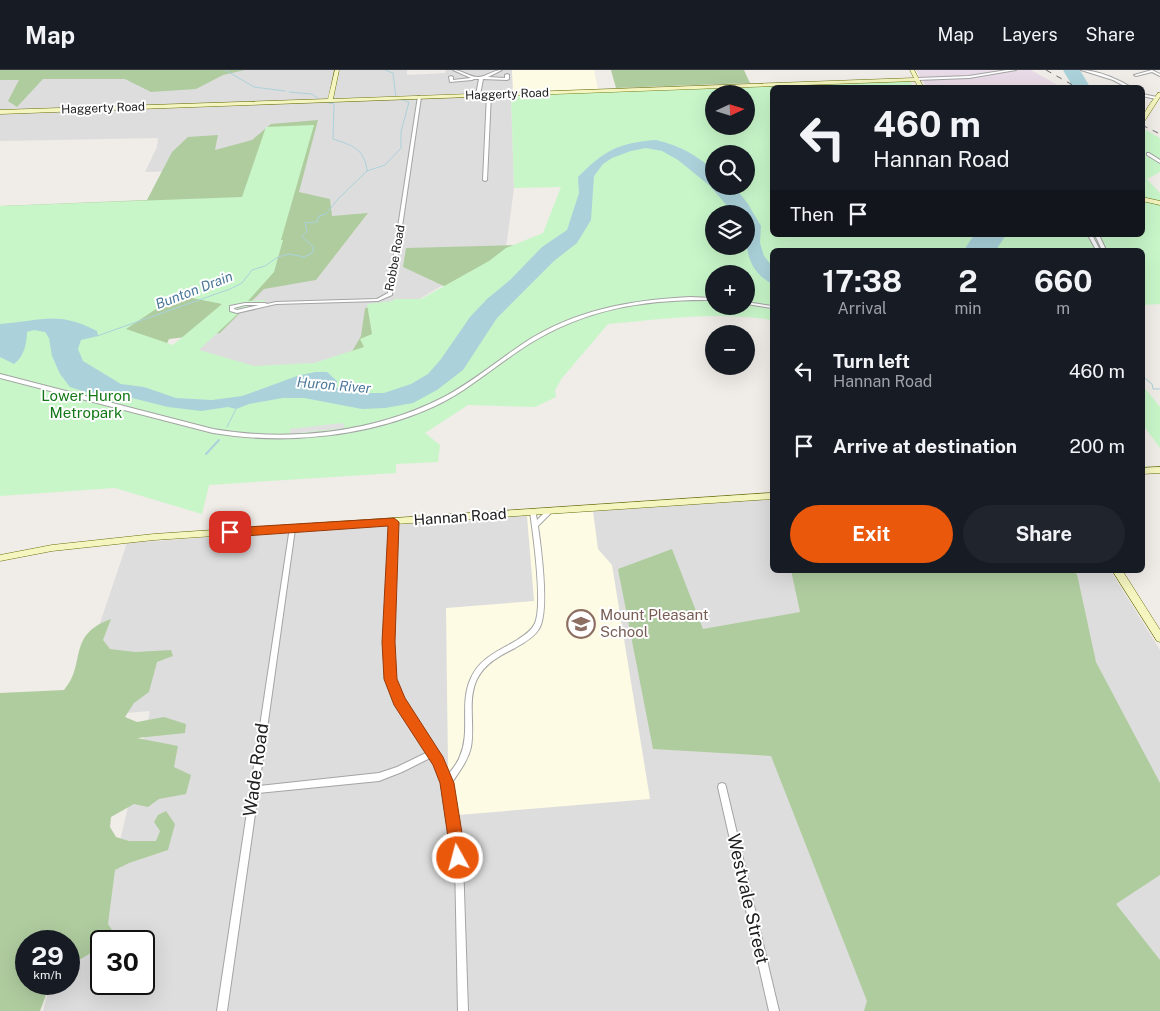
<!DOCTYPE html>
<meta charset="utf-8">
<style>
:root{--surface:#171b24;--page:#20242c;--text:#f1f3f6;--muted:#9ea1a6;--line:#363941;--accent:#ea580c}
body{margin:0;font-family:"Public Sans",sans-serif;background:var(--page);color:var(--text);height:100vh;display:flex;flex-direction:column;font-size:19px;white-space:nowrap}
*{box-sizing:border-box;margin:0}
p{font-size:16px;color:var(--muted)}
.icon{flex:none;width:28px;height:28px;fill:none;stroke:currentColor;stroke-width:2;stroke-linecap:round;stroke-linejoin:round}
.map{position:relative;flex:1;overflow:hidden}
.drawer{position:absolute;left:770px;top:178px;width:375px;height:325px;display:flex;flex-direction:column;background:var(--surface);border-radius:8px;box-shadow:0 5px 20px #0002}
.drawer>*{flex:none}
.hud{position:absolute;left:770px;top:15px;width:375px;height:152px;border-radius:8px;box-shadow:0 5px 20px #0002;background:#171b24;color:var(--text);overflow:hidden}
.needle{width:32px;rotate:86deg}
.controls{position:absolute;left:705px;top:15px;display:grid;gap:10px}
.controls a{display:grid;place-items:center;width:50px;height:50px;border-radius:50%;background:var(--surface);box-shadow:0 5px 20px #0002;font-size:25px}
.speed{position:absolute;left:15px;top:860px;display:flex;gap:10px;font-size:25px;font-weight:700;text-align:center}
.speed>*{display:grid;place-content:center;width:65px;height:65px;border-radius:50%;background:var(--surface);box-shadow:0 5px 20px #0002;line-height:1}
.speed small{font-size:12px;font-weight:400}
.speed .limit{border:2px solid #111;border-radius:8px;background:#fff;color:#111}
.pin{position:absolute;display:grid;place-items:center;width:42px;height:42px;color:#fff;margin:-21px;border-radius:10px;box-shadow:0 2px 8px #0006}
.me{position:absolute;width:55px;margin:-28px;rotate:353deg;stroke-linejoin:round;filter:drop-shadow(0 0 4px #0008)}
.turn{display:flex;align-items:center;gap:18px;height:105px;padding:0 20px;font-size:22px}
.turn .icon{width:65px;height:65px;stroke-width:2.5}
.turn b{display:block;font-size:35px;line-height:42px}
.then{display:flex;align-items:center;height:48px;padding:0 20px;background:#0003;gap:10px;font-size:19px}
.eta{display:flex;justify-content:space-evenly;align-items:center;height:85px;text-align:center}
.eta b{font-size:30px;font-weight:700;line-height:35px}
.cta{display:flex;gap:10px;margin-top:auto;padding:10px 20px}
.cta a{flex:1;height:58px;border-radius:30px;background:var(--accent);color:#fff;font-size:20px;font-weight:700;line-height:58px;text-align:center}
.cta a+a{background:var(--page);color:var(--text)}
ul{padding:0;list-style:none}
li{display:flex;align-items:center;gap:15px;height:75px;padding:0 20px}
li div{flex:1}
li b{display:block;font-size:19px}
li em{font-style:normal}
header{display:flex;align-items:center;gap:30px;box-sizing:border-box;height:70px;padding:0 25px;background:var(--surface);border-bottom:1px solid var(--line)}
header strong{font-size:24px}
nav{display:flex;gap:28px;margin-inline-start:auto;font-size:18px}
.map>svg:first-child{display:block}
.residential{fill:#dedddd;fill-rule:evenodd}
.industrial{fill:#e8dae6}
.education{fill:#fdfbe3}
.forest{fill:#afcc9f}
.park{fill:#c8f6c9;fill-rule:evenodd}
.parking{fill:#e0e0e0}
.water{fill:#abd2da}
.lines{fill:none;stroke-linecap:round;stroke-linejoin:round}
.stream-far1{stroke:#abd2da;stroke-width:1}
.stream{stroke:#abd2da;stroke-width:2}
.street-casing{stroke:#a4a4a4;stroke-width:2}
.secondary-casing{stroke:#6b710d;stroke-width:1}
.street{fill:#fff;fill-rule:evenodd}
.secondary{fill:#f5f5c0;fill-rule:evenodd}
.rail{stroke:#6e6e6e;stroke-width:1;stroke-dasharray:6 6;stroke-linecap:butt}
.route{fill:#ea580c;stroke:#983908}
.labels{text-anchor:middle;stroke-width:4;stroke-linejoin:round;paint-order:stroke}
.far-street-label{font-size:12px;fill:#202020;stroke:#fff}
.far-water-label{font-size:14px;font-style:italic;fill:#4c789a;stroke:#fff}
.park-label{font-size:15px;fill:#147817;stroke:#fff}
.street-label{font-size:15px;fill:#202020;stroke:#fff}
.education-label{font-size:15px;fill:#785e54;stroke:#fff;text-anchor:start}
.near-street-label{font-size:18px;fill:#202020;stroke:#fff}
</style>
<header>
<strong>Map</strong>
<nav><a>Map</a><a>Layers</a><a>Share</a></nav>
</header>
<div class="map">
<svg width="1160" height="941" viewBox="0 0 1160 941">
<rect width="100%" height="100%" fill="#f0ece7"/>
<path class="residential" d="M105,0H407V5L445,3L446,0H512L515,23L511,25L514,118L506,178L387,248L369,302L209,298L177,281L272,204L179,101L145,102L157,77L158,68L0,71V4Z
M772,428V500H1110L1160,580V941H43L50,914H69V896L95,880L150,641L68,648L127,473ZM101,871H144V914H101Z"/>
<path class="industrial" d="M916,0H1031L1061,17H927Z"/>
<path class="education" d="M512,0H594L598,19L513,22Z
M593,441L598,479L612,495L650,729L458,745L448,697L446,538L534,531L527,446Z"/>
<path class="forest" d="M0,0H245L223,5L196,19L151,22L125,9H43L17,37L8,31L19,10H0Z
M611,0H744L750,13L616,18Z
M318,50L299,122L330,129L332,146L368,143L316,210L264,219L220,263L169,269L165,278L252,300L317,295L350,285L361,266L365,238L426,231L446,217L403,197L406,178L522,175L574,239L188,349L0,136L147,130L172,82L188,67L218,65L215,80L252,70L271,54Z
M672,479L703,559L800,542L791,500H1068L1077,504L1096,592L1160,713V805L1116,834L1160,890V941H864L867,931L771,686L653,679L618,499Z
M111,549L103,570L110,579L135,582L171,580L173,586L157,592L149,622L134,633L125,647L137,652L164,647L186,654L185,663L137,668L178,676L174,697L191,705L186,724L159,729L148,737L134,734L111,747L110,757L116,767L129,771H156L160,761L154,752L158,745L166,741L175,754L168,780L129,793L115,800L108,854L118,869L113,871H101V877L69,896V871H26V914H50L40,941H0V623L64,620C87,594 66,565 111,549Z"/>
<path class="park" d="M909,10L913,17L772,18V165H1142V60L1144,59L1160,68V102L1147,109L1160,123V234L1143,235L1142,180H772V250C718,241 662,249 608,254L562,308L555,320L556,327L535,337L468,335L425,363L440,375L438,392L396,394V403L209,415L202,444L115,418L0,426V136L242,127L266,57L314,55L281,170H283L274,202L248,231L265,230V233H270V237L244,238L199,280L254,296L314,293L364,277L360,269L372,264L367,234L393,231L394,229H421L489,191L506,178L543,163L561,117L514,118L511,25ZM714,24H746V56H714ZM714,84H746V116H714ZM714,144H746V176H714ZM714,204H746V236H714ZM177,225L222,234L173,275L126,259Z
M1143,316L1160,337V378L1143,355Z"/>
<path class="parking" d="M343,353L345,358L290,364V359Z"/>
<path class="water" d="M1063,0H1080L1090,17H1069L1070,12Z
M656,70C681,76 694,84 714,100V116H734L748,134L761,156L760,173L764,186L772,196V214C743,198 746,172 746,144H732L729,138L710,116L678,90L662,81L646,78L631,81L612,88L603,94L594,106L591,150L577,173L554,191L497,248L463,300L437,320L413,333L385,338L362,339L304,328H283L249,334L236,339L228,337L201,341L168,337L132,328L92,324L70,317L60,304L52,286L49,268L45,262L34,260L27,262C27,273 24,287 14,294L0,287V254C41,251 57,240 97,261L98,266L81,270L78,279L83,291L121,314L144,317L176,328L212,330L242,326L297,306L315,302H327L337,311V318L355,323H384L411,314L428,304L441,289L470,247L487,229L510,210L542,177L567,160L579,123L578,107C605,80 618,73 656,70Z
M974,165H1006L996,180H964Z"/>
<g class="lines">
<path class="stream-far1" d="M225,0L254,17L285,21
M289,22L312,24L320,30
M329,33L334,34L333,69C352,75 365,79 367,101
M97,266L230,219L242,213L252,200L265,196L278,187L289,184L304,187L312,183L314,177L302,167L307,161L305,153L317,152L319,146L326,144L338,129L367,101L385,95L401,78V62L409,32L396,28L393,3L385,0
M1142,306L1152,314L1153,319H1160
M227,357L236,339L235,336"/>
<path class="stream" d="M206,384L219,370"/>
<defs>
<path id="street" d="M453,0C462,0 469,7 478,7C486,7 493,0 502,0L488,7L505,8V5L507,4L509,5V9L507,10L483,9L480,25L478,26L476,25L479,9H474L472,10L450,12L449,7L451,6L453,7V10L471,8Z
M1007,0H1016L969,8L917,10L915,9L917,8L969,6Z
M1081,0C1098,0 1119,10 1133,18H1128L1113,10Z
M1152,0L1160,4V6L1152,2L1136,6L1134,5Z
M489,23L491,24L487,110L485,111L483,110L487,24Z
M1142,24L1157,27L1158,28L1156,29L1142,26Z
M418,26L421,27L392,225L378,231L276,234L237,243L230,241V236L245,233H265L267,234L276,232L377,229L388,223ZM245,235H259L237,240L234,239V238Z
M1147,83H1149L1160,90V93L1147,85Z
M1088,165H1092L1100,180H1096Z
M1095,165H1099L1106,180H1102Z
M690,227L714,228V230C647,229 587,238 529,274C497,294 469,320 435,336C368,367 285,375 213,363L0,308V304L213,359C289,372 373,363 442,328C471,313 497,291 524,273C574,240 631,230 690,227Z
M746,232L772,236V238L746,234Z
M548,439H550L553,441L538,456C541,478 550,541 539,559C534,567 524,573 515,578C501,585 485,593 477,609C467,630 475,654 471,677C468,691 459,702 451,714L463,791L468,941H458L455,791L443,713L436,694L432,687L402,702L379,711L258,723L227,941H217L290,457H294L295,459L259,716L379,703L397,697L428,682L396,633L385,601V572L391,452L394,450L397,452L391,572L393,601L402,630L442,690L448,705C452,699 458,693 460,686C471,661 459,633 471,608C480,588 499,581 517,570C523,566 530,562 534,555C544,539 533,463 530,442L531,440H535L537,450Z
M722,713L725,714L726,717L779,941H769L718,717L719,714Z"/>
<path id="secondary" d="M335,0H339L333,29L914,8L910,0H914L924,18H919L915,11L0,44V40L328,29Z
M1158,23H1160V27L1142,55C1142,42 1151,33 1158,23Z
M1142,127L1160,131V135L1142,131Z
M1160,397V403L1142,404V398Z
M772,423V429L154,470L52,481L0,491V485L52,475L154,464Z
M1112,500H1122L1160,560V572L1157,571Z"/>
</defs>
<use href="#street" class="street-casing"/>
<use href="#secondary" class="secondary-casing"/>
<use href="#street" class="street"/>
<use href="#secondary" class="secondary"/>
<path class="rail" d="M1046,0L1078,18
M1142,55L1160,64"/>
</g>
<path class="route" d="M394,448L399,452L395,572L397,609L405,628L443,687L454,713L466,788L464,793L458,795L453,793L451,788L440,713L433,695L394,635L384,609L382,572L388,456L230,467L224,462L230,458Z"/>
<defs>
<symbol id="school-ring" viewBox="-11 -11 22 22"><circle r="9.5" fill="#fff" stroke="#8d6e63" stroke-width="1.5"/><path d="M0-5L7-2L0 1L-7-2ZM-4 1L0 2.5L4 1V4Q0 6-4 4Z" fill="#8d6e63"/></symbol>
</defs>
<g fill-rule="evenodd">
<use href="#school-ring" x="565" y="538" width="32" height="32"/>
</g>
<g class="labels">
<g class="far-street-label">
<text transform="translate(507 24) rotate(-2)" y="4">Haggerty Road</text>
<text transform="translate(103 38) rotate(-2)" y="4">Haggerty Road</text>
<text transform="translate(395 188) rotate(-80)" y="4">Robbe Road</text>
</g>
<g class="far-water-label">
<text transform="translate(194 220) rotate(-21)" y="5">Bunton Drain</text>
<text transform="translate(334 315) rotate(5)" y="5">Huron River</text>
</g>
<g class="park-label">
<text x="86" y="331">Lower Huron<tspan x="86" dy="17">Metropark</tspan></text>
</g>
<g class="street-label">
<text transform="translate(460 447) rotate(-4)" y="5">Hannan Road</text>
</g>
<g class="education-label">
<text x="600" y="550">Mount Pleasant<tspan x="600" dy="17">School</tspan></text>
</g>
<g class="near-street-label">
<text transform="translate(256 700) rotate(-82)" y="6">Wade Road</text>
<text transform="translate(748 829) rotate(77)" y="6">Westvale Street</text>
</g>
</g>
</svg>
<div class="controls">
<a><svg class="needle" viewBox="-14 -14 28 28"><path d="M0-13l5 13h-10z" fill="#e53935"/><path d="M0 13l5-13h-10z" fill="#9ea1a6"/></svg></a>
<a><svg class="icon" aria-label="search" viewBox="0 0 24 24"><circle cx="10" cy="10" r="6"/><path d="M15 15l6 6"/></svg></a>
<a><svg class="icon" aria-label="layers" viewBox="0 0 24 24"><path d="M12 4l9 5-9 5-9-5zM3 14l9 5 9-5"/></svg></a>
<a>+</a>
<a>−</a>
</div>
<div class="speed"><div>29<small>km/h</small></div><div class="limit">30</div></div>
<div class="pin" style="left:230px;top:462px;background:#d93025"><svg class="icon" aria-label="arrive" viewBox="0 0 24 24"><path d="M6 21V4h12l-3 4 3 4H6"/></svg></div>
<svg class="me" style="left:458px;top:788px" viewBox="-20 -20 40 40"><circle r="17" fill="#ea580c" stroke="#fff" stroke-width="3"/><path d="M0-11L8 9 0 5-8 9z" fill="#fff"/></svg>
<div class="hud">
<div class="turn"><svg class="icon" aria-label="left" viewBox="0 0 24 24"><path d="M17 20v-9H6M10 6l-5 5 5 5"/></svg><div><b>460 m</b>Hannan Road</div></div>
<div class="then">Then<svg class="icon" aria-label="arrive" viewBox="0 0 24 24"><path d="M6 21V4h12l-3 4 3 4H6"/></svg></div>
</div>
<section class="drawer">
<div class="eta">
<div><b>17:38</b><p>Arrival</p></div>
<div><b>2</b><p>min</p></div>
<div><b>660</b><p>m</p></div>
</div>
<ul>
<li><svg class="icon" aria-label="left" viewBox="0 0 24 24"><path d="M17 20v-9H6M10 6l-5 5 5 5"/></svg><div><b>Turn left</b><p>Hannan Road</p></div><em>460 m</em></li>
<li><svg class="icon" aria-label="arrive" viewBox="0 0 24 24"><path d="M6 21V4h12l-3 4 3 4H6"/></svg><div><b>Arrive at destination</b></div><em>200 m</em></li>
</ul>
<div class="cta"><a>Exit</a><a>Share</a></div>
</section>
</div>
